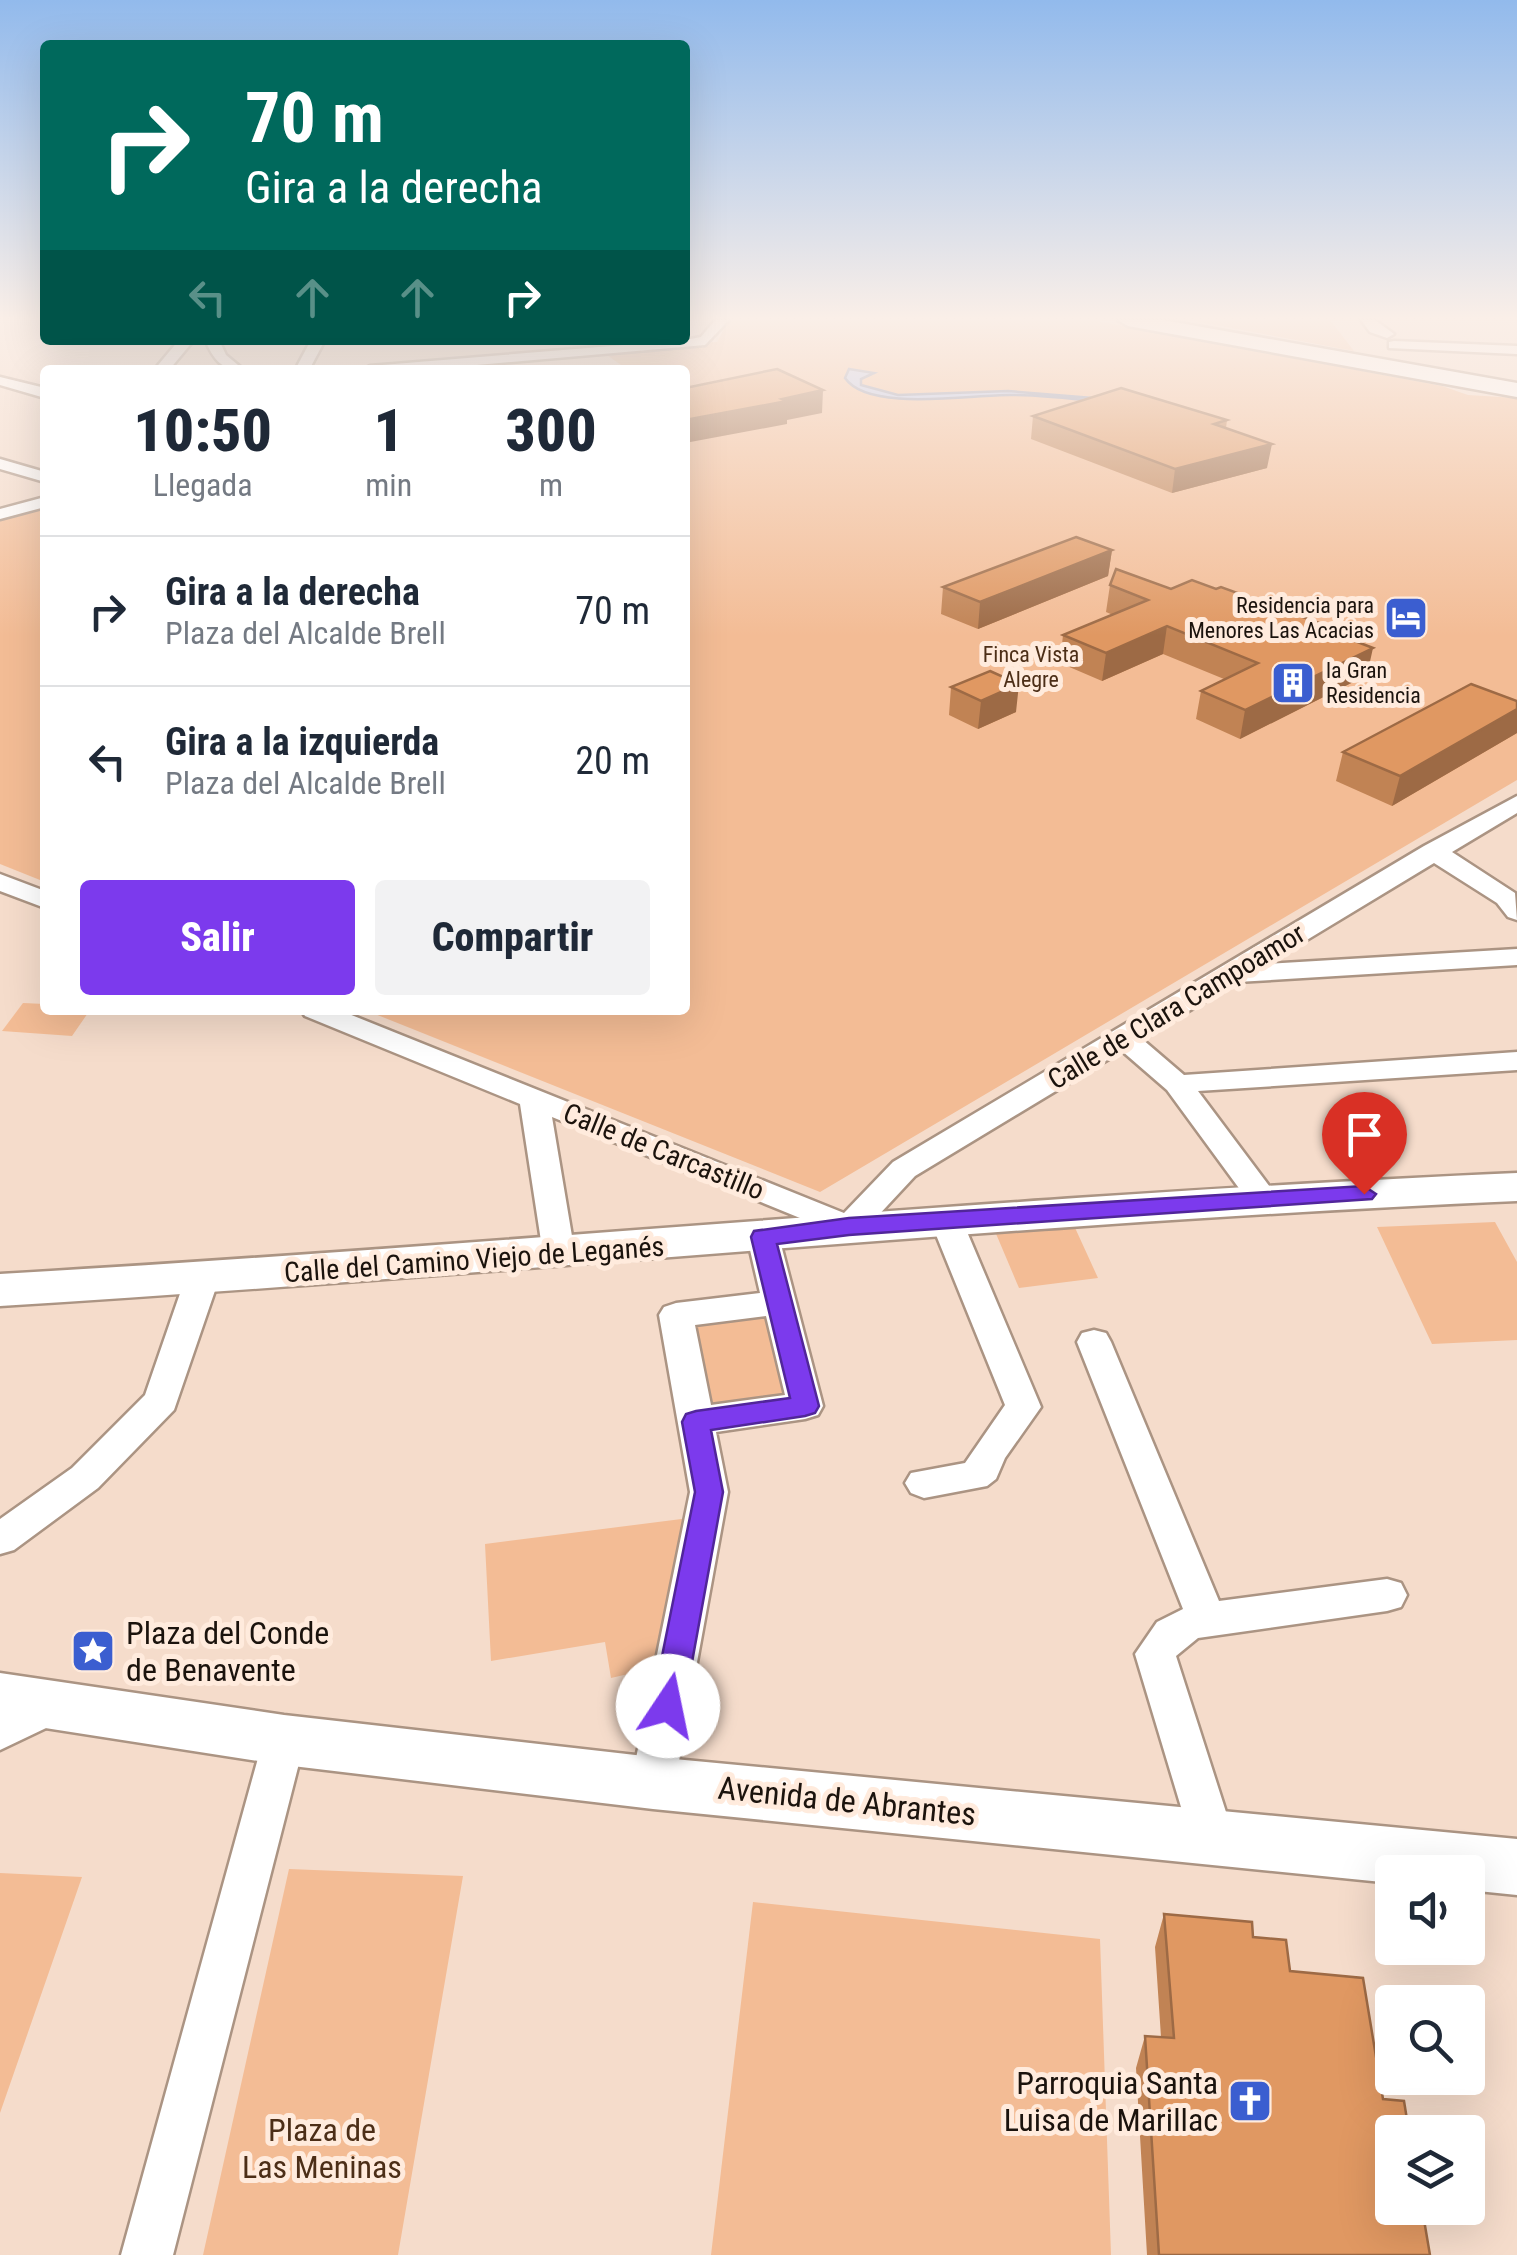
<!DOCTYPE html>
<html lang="es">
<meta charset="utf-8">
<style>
:root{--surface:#fff;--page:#f2f2f3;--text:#1f2937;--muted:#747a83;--line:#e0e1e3;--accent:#7c3aed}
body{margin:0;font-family:"Roboto Condensed",sans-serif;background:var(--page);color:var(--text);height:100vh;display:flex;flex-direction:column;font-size:38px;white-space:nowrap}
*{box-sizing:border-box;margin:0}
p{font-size:32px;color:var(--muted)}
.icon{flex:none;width:55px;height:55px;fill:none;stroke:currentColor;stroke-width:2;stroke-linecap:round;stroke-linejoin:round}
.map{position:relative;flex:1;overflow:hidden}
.drawer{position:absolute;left:40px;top:365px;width:650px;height:650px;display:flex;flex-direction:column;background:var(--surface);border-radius:10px;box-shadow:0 10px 40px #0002}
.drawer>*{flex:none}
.banner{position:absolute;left:40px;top:40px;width:650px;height:305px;border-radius:10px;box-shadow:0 10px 40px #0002;background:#00695c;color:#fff;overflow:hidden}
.buttons{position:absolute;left:1375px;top:1855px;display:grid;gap:20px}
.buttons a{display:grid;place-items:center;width:110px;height:110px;border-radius:10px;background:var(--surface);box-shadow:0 10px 40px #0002;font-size:50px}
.pin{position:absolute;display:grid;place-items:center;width:85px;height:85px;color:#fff;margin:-102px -42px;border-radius:50% 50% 50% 0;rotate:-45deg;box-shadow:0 0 10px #0007}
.pin .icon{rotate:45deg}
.me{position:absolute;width:110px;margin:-55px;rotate:11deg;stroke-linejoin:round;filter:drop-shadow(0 0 8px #0008)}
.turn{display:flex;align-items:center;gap:35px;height:210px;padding:0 40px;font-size:45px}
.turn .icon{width:130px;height:130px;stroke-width:2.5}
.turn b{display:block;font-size:70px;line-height:85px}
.lanes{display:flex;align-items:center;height:95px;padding:0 40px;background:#0003;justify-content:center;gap:50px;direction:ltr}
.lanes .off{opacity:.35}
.eta{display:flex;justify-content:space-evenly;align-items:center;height:170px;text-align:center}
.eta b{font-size:60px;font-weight:800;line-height:70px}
.action{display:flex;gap:20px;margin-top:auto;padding:20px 40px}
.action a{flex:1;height:115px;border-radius:10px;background:var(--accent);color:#fff;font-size:40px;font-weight:800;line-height:115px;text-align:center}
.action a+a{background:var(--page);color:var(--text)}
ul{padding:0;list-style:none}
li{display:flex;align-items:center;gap:30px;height:150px;padding:0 40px;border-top:2px solid var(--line)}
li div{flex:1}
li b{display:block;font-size:38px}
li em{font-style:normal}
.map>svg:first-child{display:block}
.green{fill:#f3bc95}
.water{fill:#b1c4f1;stroke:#848fad;stroke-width:2.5}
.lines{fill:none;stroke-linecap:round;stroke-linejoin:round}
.street-casing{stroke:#ab9483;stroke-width:5}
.secondary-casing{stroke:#ab9483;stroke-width:5}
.primary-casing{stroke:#ab9483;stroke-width:5}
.street{fill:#fff;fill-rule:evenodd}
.secondary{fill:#fff;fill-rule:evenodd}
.primary{fill:#fff;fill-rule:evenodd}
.wall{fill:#c18354}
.shaded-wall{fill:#9d6a45}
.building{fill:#e09862;stroke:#9d6a45;stroke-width:2.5}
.route{fill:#7c3aed;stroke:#51269a;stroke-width:2.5}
.labels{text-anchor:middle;stroke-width:10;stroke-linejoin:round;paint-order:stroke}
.far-poi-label{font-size:22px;fill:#1b130d;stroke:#ffebdd;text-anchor:end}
.far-park-label{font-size:22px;fill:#4c2e17;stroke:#ffebdd}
.street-label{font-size:28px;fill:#1b130d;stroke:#ffebdd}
.near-poi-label{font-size:32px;fill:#1b130d;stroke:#ffebdd;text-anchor:start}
.near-street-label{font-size:32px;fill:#1b130d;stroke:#ffebdd}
.near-park-label{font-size:32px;fill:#4c2e17;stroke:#ffebdd}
</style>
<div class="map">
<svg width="1517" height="2255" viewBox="0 0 1517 2255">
<rect width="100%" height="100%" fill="#f5dccb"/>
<path class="green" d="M729,320H1091L1442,386L1468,395L1517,398V780L820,1192L365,1010H685V370H628L600,350L717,342Z
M1189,320H1330L1354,351Z
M45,506V882L0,864V518Z
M23,1003L45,1004V1010H90L72,1036L2,1031Z
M1071,1219L1098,1278L1019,1288L994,1229Z
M1495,1222L1517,1262V1340L1432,1344L1377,1227Z
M777,1303L805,1406L696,1421L676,1315Z
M705,1516L654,1668L611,1678L605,1642L491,1661L485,1544Z
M289,1869L463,1876L398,2255H203Z
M0,1873L82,1877L0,2113Z
M753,1902L1100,1939L1111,2255H711Z"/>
<path class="water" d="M849,369L874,373L861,379V385L898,395L1008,391L1129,401V405C1090,401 1051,395 1012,395C973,394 869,413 845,378Z"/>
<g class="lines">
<defs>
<path id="street" d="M715,320H729L705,345L420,370H363L370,366L685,340L701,337Z
M1361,320H1375L1394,334L1387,338L1370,332Z
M179,340H194L169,370H154Z
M205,340H219L226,355L244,370C221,370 214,360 205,340Z
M311,340H325L309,370H295Z
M1394,341L1517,346V354L1389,348V342Z
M0,377L45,388V398L0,385Z
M0,459L45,472V482L0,469Z
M45,497V507L0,519V509Z
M1517,796V813L1452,852L1515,893L1517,920L1508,917L1497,903L1434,863L1267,964L1517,949V965L1237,982L1142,1039L1184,1075L1517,1052V1070L1198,1091L1279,1199L1274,1206L1263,1209L1252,1206L1167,1090L1122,1051L915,1176L860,1235L849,1238L552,1117L575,1254L571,1262L559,1265L547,1262L543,1254L520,1104L305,1016L301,1010H339L844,1213L893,1162L1424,846Z
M0,874L45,891V908L0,891Z
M946,1209L957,1212L962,1220L1041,1407L1005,1458L996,1479L987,1486L924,1498L911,1493L905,1483L911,1473L965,1463L1005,1405L930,1220L935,1212Z
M763,1226L774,1229L779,1237L823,1406L818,1415L805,1419L716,1432L728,1492L675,1783L668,1797L653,1803L638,1797L631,1783L690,1492L659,1315L664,1307L676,1303L760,1293L747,1237L752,1229ZM766,1316L785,1395L711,1405L695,1325Z
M202,1268L214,1271L219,1279L174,1410L98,1488L14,1550L0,1554V1519L72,1468L145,1395L185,1279L190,1271Z
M1094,1330L1106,1333L1111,1342L1219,1601L1387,1579L1401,1583L1407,1595L1401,1607L1387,1611L1198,1638L1176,1656L1234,1837L1228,1852L1212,1858L1196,1852L1190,1837L1135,1654L1157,1622L1183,1609L1077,1342L1082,1333Z
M50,1688L65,1693L71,1706L65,1719L0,1750V1710Z
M284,1721L299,1727L305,1740L173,2255H121L263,1740L269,1727Z"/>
<path id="secondary" d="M1517,1173V1201C1010,1223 506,1275 0,1306V1274C506,1245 1010,1195 1517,1173Z
M0,1673L284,1715L653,1757L1517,1839V1895L1468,1890V1872H1392V1883L653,1809L284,1765L0,1721Z"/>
<path id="primary" d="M1118,320H1163L1517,383V397L1128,326Z"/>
</defs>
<use href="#street" class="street-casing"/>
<use href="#secondary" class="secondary-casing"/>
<use href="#primary" class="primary-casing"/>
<use href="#street" class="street"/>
<use href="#secondary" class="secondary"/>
<use href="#primary" class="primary"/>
</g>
<path class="wall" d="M1033,416L1227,420L1226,428L1267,468L1172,493L1031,439Z
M1112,550L1108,576L978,629L941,614L943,587Z
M1110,585L1171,589L1352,635L1351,640L1367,675L1240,739L1196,719L1201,691L1224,679L1163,654L1102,681L1060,663L1063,635L1113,615L1106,612Z
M951,687L1016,712L978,729L949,715Z
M1517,701V733L1392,806L1336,781L1343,752Z
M1164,1914L1253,1937L1290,1971L1383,2099L1430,2255H1147L1136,2068L1145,2036L1161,2037L1155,1947Z"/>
<path class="shaded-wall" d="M823,390L822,413L787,420V424L685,443V420Z
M1272,444L1267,468L1172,493L1175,469Z
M1112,550L1108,576L978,629L980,602Z
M1167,626L1163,654L1102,681L1106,653Z
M1352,635L1347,660L1373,648L1367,675L1240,739L1245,710L1347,638Z
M1019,684L1016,712L978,729L981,701Z
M1517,709V733L1392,806L1400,776Z"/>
<path class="building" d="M777,369L823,390L782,399L787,401L685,420V388Z
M1121,388L1227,420L1214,424L1272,444L1175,469L1033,416Z
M1076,537L1112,550L980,602L943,587Z
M1116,569L1171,589L1192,580L1216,589L1221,587L1352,635L1347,638L1373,648L1245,710L1201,691L1258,663L1167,626L1106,653L1063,635L1148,600L1110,585Z
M990,671L1019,684L981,701L951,687Z
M1471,684L1517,701V709L1400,776L1343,752Z
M1164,1914L1252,1922L1253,1937L1286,1940L1290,1971L1363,1978L1383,2099L1404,2101L1409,2132H1392V2208H1422L1430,2255H1159L1145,2036L1174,2038Z"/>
<linearGradient id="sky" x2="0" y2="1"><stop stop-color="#92baec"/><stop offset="0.5" stop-color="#faefe8"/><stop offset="1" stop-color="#faefe8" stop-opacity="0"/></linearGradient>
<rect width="1517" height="636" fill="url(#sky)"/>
<path class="route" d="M1364,1186L1376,1194L1372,1199L849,1235L777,1244L819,1406L815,1413L805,1416L711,1430L723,1492L684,1706L679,1716L668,1720L657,1716L652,1706L695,1492L682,1422L686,1414L696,1411L790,1398L751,1237L754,1231L849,1218Z"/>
<defs>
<symbol id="hotel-square" viewBox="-11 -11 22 22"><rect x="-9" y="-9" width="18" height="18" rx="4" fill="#3b5ed0" stroke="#ffebdd"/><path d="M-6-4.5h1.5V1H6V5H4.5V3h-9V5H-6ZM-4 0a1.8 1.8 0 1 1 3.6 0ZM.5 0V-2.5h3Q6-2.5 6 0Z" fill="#fff"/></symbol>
<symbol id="building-square" viewBox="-11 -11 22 22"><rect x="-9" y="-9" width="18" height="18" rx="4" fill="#3b5ed0" stroke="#ffebdd"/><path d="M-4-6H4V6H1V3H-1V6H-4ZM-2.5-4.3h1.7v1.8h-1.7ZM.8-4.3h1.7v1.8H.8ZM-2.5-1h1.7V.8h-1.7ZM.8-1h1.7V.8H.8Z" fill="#fff"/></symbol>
<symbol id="sight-square" viewBox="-11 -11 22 22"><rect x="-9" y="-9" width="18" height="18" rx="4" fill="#3b5ed0" stroke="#ffebdd"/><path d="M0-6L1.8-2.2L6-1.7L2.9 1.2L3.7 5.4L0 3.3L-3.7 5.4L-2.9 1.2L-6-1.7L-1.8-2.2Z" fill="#fff"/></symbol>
<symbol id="church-square" viewBox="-11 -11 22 22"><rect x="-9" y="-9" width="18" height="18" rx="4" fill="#3b5ed0" stroke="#ffebdd"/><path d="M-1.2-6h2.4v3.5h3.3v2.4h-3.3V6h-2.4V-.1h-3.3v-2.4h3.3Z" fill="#fff"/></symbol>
</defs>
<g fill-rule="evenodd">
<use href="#hotel-square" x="1381" y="593" width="50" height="50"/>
<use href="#building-square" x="1268" y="658" width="50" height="50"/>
<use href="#sight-square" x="68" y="1626" width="50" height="50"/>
<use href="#church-square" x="1225" y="2076" width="50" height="50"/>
</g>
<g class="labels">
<g class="far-poi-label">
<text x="1374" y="613">Residencia para<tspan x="1374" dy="25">Menores Las Acacias</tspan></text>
<text x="1326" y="678" text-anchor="start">la Gran<tspan x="1326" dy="25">Residencia</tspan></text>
</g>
<g class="far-park-label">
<text x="1031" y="662">Finca Vista<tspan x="1031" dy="25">Alegre</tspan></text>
</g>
<g class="street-label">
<text transform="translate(1176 1006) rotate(-31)" y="10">Calle de Clara Campoamor</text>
<text transform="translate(664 1151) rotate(22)" y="10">Calle de Carcastillo</text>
<text transform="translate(474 1259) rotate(-4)" y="10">Calle del Camino Viejo de Leganés</text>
</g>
<g class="near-poi-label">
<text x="126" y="1644">Plaza del Conde<tspan x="126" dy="37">de Benavente</tspan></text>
<text x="1218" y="2094" text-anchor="end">Parroquia Santa<tspan x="1218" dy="37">Luisa de Marillac</tspan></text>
</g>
<g class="near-street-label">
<text transform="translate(847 1801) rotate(6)" y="11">Avenida de Abrantes</text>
</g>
<g class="near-park-label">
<text x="322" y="2141">Plaza de<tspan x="322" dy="37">Las Meninas</tspan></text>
</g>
</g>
</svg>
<div class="buttons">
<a><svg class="icon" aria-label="sound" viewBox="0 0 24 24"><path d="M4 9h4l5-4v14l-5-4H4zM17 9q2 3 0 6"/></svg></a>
<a><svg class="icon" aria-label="search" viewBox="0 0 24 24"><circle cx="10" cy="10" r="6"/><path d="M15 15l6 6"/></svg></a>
<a><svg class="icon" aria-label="layers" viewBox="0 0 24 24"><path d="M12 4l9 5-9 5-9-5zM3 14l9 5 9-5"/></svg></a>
</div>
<div class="pin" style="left:1364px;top:1194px;background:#d93025"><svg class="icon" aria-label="arrive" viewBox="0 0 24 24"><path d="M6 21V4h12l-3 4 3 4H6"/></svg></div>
<svg class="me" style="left:668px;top:1706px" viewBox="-20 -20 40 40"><circle r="19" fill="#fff"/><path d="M0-13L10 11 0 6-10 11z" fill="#7c3aed"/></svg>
<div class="banner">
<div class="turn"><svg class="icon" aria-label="right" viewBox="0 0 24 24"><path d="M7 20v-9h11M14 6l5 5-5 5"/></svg><div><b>70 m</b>Gira a la derecha</div></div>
<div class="lanes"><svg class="icon off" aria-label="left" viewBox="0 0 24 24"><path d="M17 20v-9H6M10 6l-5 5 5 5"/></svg><svg class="icon off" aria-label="ahead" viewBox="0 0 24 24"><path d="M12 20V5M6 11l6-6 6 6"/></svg><svg class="icon off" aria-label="ahead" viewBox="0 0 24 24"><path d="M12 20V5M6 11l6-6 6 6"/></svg><svg class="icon" aria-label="right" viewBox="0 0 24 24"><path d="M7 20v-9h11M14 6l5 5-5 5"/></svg></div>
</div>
<section class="drawer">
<div class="eta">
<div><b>10:50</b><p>Llegada</p></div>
<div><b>1</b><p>min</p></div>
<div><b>300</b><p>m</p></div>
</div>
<ul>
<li><svg class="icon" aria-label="right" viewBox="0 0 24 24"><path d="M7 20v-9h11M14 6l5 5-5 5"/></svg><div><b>Gira a la derecha</b><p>Plaza del Alcalde Brell</p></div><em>70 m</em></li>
<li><svg class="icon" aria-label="left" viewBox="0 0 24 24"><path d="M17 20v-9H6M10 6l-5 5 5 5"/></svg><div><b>Gira a la izquierda</b><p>Plaza del Alcalde Brell</p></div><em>20 m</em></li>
</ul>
<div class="action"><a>Salir</a><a>Compartir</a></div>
</section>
</div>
